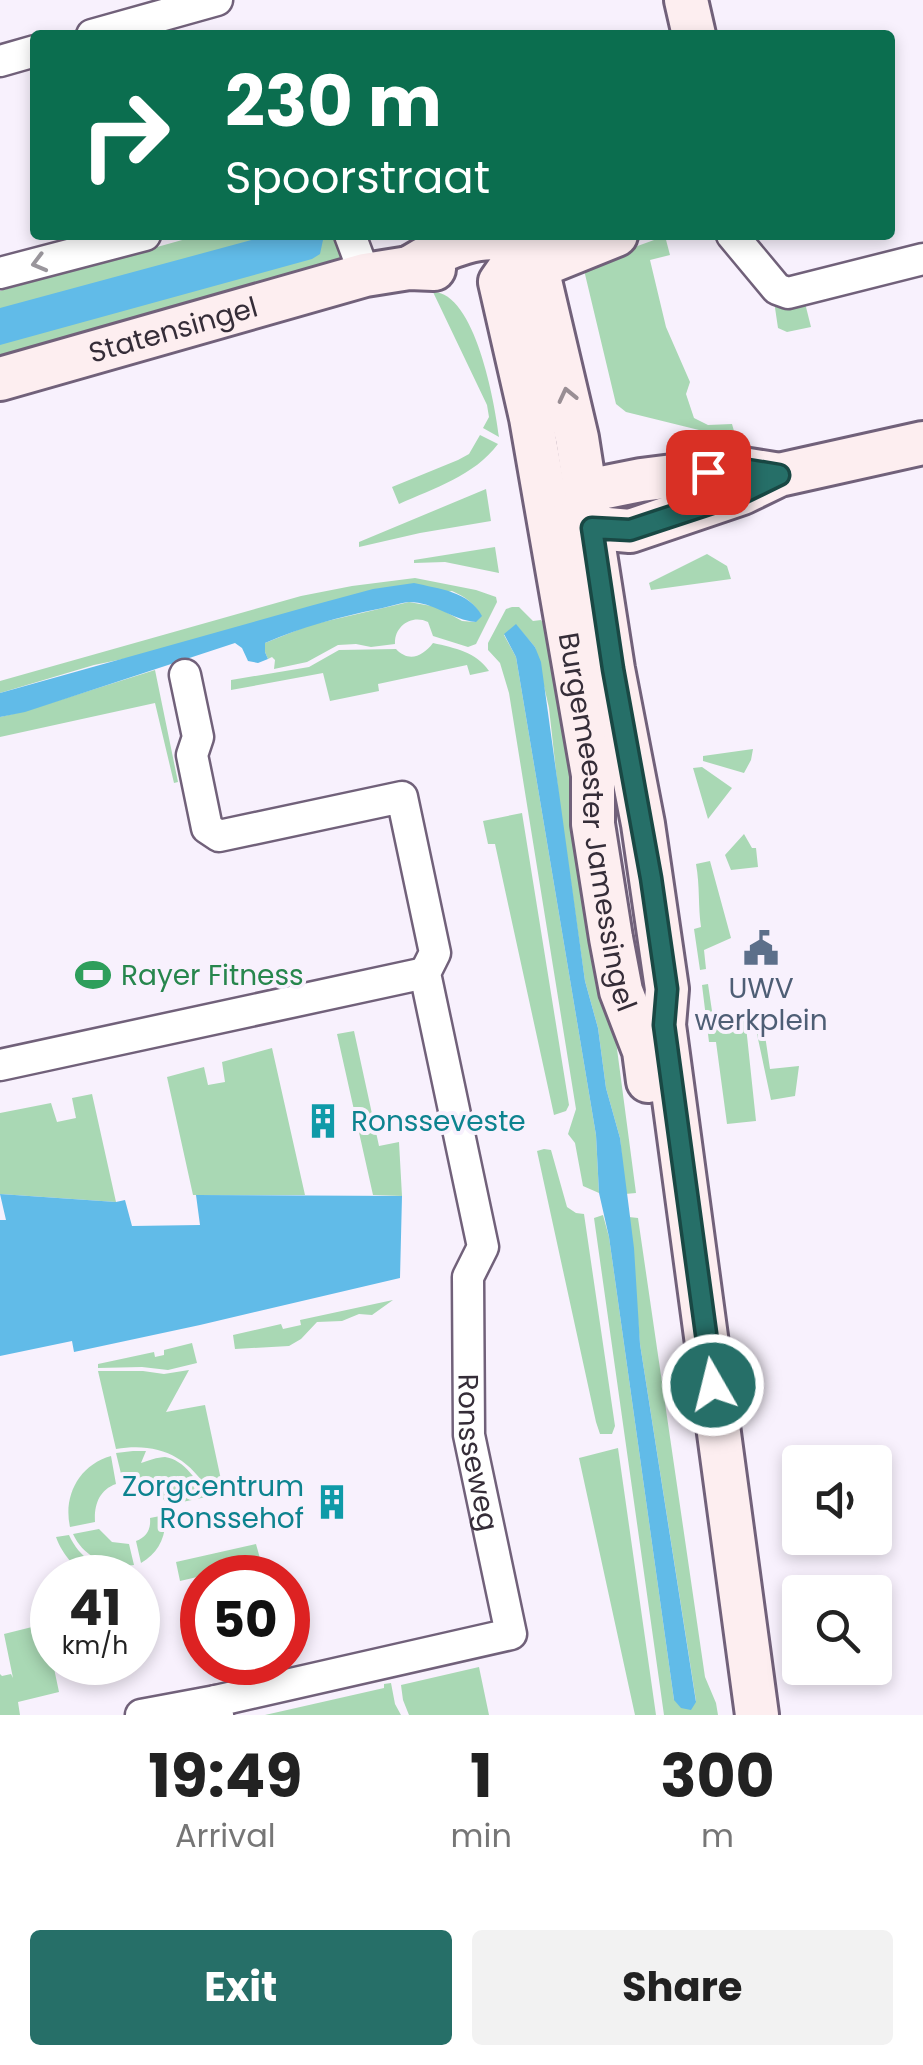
<!DOCTYPE html>
<style>
:root{--surface:#fff;--page:#f2f2f2;--text:#222;--muted:#767676;--accent:#266f68}
body{margin:0;font-family:Poppins,sans-serif;background:var(--page);color:var(--text);height:100vh;display:flex;flex-direction:column;font-size:38px;white-space:nowrap}
*{box-sizing:border-box;margin:0}
p{font-size:32px;color:var(--muted)}
.icon{flex:none;width:55px;height:55px;fill:none;stroke:currentColor;stroke-width:2;stroke-linecap:round;stroke-linejoin:round}
.map{position:relative;height:1715px;overflow:hidden}
.side{display:flex;flex-direction:column;background:var(--surface);flex:1}
.side>*{flex:none}
.top-card{position:absolute;left:30px;top:30px;width:865px;height:210px;border-radius:10px;box-shadow:0 5px 15px #0003;background:#0b6e4f;color:#fff;overflow:hidden}
.buttons{position:absolute;left:782px;top:1445px;display:grid;gap:20px}
.buttons a{display:grid;place-items:center;width:110px;height:110px;border-radius:10px;background:var(--surface);box-shadow:0 5px 15px #0003;font-size:50px}
.speed{position:absolute;left:30px;top:1555px;display:flex;gap:20px;font-size:50px;font-weight:700;text-align:center}
.speed>*{display:grid;place-content:center;width:130px;height:130px;border-radius:50%;background:var(--surface);box-shadow:0 5px 15px #0003;line-height:1}
.speed small{font-size:25px;font-weight:400}
.speed .limit{border:15px solid #d22;background:#fff;color:#111}
.pin{position:absolute;display:grid;place-items:center;width:85px;height:85px;color:#fff;margin:-42px;border-radius:20px;box-shadow:0 5px 15px #0006}
.me{position:absolute;width:110px;margin:-55px;rotate:352deg;stroke-linejoin:round;filter:drop-shadow(0 0 8px #0008)}
.turn{display:flex;align-items:center;gap:35px;height:210px;padding:0 30px;font-size:45px}
.turn .icon{width:130px;height:130px;stroke-width:2.5}
.turn b{display:block;font-size:70px;line-height:85px}
.eta{display:flex;justify-content:space-evenly;align-items:center;height:170px;text-align:center}
.eta b{font-size:60px;font-weight:700;line-height:70px}
.cta{display:flex;gap:20px;margin-top:auto;padding:20px 30px}
.cta a{flex:1;height:115px;border-radius:10px;background:var(--accent);color:#fff;font-size:40px;font-weight:700;line-height:115px;text-align:center}
.cta a+a{background:var(--page);color:var(--text)}
.map>svg:first-child{display:block}
.green{fill:#a9d8b4}
.water{fill:#61bbe8}
.lines{fill:none;stroke-linecap:round;stroke-linejoin:round}
.street-casing{stroke:#71617a;stroke-width:35}
.secondary-casing{stroke:#71617a;stroke-width:48}
.street{stroke:#fff;stroke-width:30}
.secondary{stroke:#fdeef0;stroke-width:42}
.oneway{stroke:#9a969c}
.oneway2{stroke:#998e94}
.route-casing{stroke:#194844;stroke-width:25}
.route{stroke:#266f68;stroke-width:18}
.labels{text-anchor:middle;stroke-width:8;stroke-linejoin:round;paint-order:stroke}
.street-label{font-size:28px;fill:#352d38;stroke:#f8f1fd}
.leisure-label{font-size:28px;fill:#27864d;stroke:#f8f1fd;text-anchor:start}
.service-label{font-size:28px;fill:#4e5e75;stroke:#f8f1fd}
.culture-label{font-size:28px;fill:#0d838f;stroke:#f8f1fd;text-anchor:start}
</style>
<div class="map">
<svg width="923" height="1715" viewBox="0 0 923 1715">
<rect width="100%" height="100%" fill="#f8f1fd"/>
<path class="green" d="M200,235H340L344,250L341,263L0,362V291Z
M665,236L670,255L650,260L666,327L690,382L686,394L694,418L708,425L732,424L734,431H703L626,412L616,404L584,270L588,264Z
M433,292C475,292 495,403 499,437L483,428L489,417L487,405Z
M774,301L805,303L811,327L787,332L778,328Z
M480,435L498,444C474,476 434,488 399,504L392,487L458,460L469,454Z
M486,489L491,521L420,533L359,547V542Z
M495,547L499,573L445,562L414,563V560Z
M707,554L727,566L731,579L651,590L649,583Z
M415,578L476,590L496,597L497,602L476,644L468,647L433,636L428,622C412,614 394,626 395,644L371,647L356,644L338,645L307,662L274,669L275,660L272,657L268,659L265,652V643L310,625L409,602L437,607L462,621L475,622L481,616C475,603 465,597 452,591L94,665L0,693V681L301,596L352,586Z
M512,607H519L533,621L541,620L551,636L612,1011L636,1193L625,1194L620,1138L606,1088L598,1028L585,981L560,807L549,708L535,647L516,625L504,635L516,657L596,1135L599,1193L583,1186L575,1143L568,1134L576,1109L509,693L500,663L488,650V643L506,609Z
M433,643C455,648 476,652 489,671L470,675L467,665L378,684L379,691L330,701L323,673L231,690V680L309,667L339,650L396,649C409,663 423,656 433,643Z
M155,670L178,782L174,783L155,703L0,737V717L25,711Z
M753,749L751,760L744,773L703,761V756Z
M702,767L732,788L708,819L693,768Z
M522,813L569,1105L566,1111L554,1115L495,844H488L483,821Z
M744,834L752,848H756L758,867L731,870L725,855Z
M710,861L731,938L704,950L706,969L700,970L694,929L701,927C698,906 700,886 696,864Z
M708,984L712,1011L745,1017L756,1121L727,1124L716,1042H709L702,985Z
M754,1020L763,1022L770,1069L799,1066L795,1096L771,1100Z
M354,1031L379,1146L399,1142L402,1196L373,1195L337,1034Z
M272,1048L305,1195H193L167,1077L204,1067L208,1085L225,1082L222,1062Z
M92,1094L116,1202L0,1194V1113L51,1103L57,1122L76,1118L72,1098Z
M544,1149L551,1150L567,1207L576,1213L584,1214L615,1426L612,1434H600L596,1422L537,1151Z
M603,1215L609,1237L674,1700L696,1701L640,1344L629,1217L638,1218L705,1677L716,1703L718,1715H664L594,1218Z
M393,1300L372,1315L359,1314L342,1321L317,1322L301,1339L289,1346L235,1349L233,1335L281,1324L283,1329L301,1325L300,1320Z
M192,1343L197,1363L168,1370L142,1367L98,1368V1364L154,1352L155,1357L164,1355V1350Z
M189,1370L166,1412L205,1405L223,1489L209,1492C188,1455 156,1442 116,1449L98,1371H143L164,1374Z
M618,1448L656,1715H635L579,1458Z
M133,1451H146L141,1463C147,1461 158,1457 165,1457C184,1459 199,1483 206,1497L168,1505C156,1488 144,1480 123,1482L116,1453Z
M111,1456L116,1484C99,1490 94,1505 95,1522L70,1527C63,1496 79,1465 111,1456Z
M165,1515C167,1535 159,1553 141,1563L136,1541C147,1537 151,1529 150,1518Z
M99,1529L112,1542L129,1544L134,1565C109,1568 84,1558 73,1534Z
M69,1535C81,1562 106,1574 135,1569L137,1577C124,1578 108,1580 95,1577C77,1573 62,1554 56,1537Z
M256,1544L261,1562L180,1581L176,1562Z
M32,1627L47,1635L59,1692L18,1702L20,1715H0V1674L2,1676L11,1674L13,1678L4,1634Z
M479,1667L489,1715H409L403,1700L401,1685Z
M391,1683L395,1704L401,1715H265L384,1688V1684Z"/>
<path class="water" d="M270,235H321L323,240L320,254L312,259L0,345V308Z
M414,583C439,589 469,591 482,616L476,622C452,620 434,602 409,602C399,603 388,607 378,609C339,617 302,627 265,643V652L268,659L258,663L248,661L242,648L235,643L25,712L0,717V693L310,606L373,589Z
M516,624L535,647L541,662L585,981L598,1028L606,1088L620,1138L634,1248L640,1344L696,1702L691,1710L681,1708L674,1700L609,1237L599,1193L596,1135L516,657L504,634Z
M0,1194L116,1202L125,1200L132,1226L200,1225L196,1195L402,1196L400,1278L200,1325L74,1352L72,1341L0,1356V1220H6Z"/>
<g class="lines">
<defs>
<g id="street">
<path d="M92,35L217,0"/>
<path d="M0,61L35,51"/>
<path d="M350,235L365,275"/>
<path d="M732,235L777,289L788,293L923,259"/>
<path d="M0,273L145,235"/>
<path id="s1" d="M185,675L198,737L192,755L207,828L219,836L402,797L435,953L425,973L483,1247L468,1277L469,1435L511,1634L216,1701L218,1715"/>
<path d="M0,1065L425,973"/>
<path d="M141,1715L216,1701"/>
</g>
<g id="secondary">
<path d="M686,0L694,35"/>
<path id="s2" d="M541,235L523,249L500,282L531,418L593,775V824L611,938L621,991L644,1051L648,1081"/>
<path d="M409,268C438,250 491,224 522,248C528,252 533,262 537,268L577,438L613,669L643,824L667,989L664,1025L757,1715"/>
<path d="M512,277L616,235"/>
<path id="s3" d="M0,379L365,275L409,268L434,269"/>
<path d="M586,491L641,480L736,468L774,474"/>
<path d="M564,525L630,531L742,493L779,475L923,443"/>
</g>
</defs>
<use href="#street" class="street-casing"/>
<use href="#secondary" class="secondary-casing"/>
<use href="#street" class="street"/>
<use href="#secondary" class="secondary"/>
</g>
<defs><path id="oneway-chevron" d="M-2-3.5L2.5 0L-2 3.5" fill="none" stroke-width="1.6" stroke-linecap="round" stroke-linejoin="round" transform="scale(2.5)"/></defs>
<use class="oneway" href="#oneway-chevron" transform="translate(39 263) rotate(165)"/>
<use class="oneway2" href="#oneway-chevron" transform="translate(567 395) rotate(-103)"/>
<g class="lines">
<defs>
<path id="route" d="M708,472L736,468L779,475L742,493L630,530L592,528L613,669L651,878L667,989L664,1025L713,1385"/>
</defs>
<use href="#route" class="route-casing"/>
<use href="#route" class="route"/>
</g>
<defs>
<symbol id="civic-bare" viewBox="-9 -9 18 18"><path d="M-.6-6.5H3V-4.5H.6V-3L4-1V1h2V6H-6V1h2V-1L-.6-3ZM-1.2 2.5V6h2.4V2.5Z" fill="#5c6f8a" stroke="#f8f1fd" stroke-width="2.5" paint-order="stroke"/></symbol>
<symbol id="stadium-bare" viewBox="-9 -9 18 18"><path d="M0-5a6.5 5 0 1 0 0 10a6.5 5 0 1 0 0-10ZM-3.5-1.8h7v3.6h-7Z" fill="#2e9e5b" stroke="#f8f1fd" stroke-width="2.5" paint-order="stroke"/></symbol>
<symbol id="building-bare" viewBox="-9 -9 18 18"><path d="M-4-6H4V6H1V3H-1V6H-4ZM-2.5-4.3h1.7v1.8h-1.7ZM.8-4.3h1.7v1.8H.8ZM-2.5-1h1.7V.8h-1.7ZM.8-1h1.7V.8H.8Z" fill="#0f9aa8" stroke="#f8f1fd" stroke-width="2.5" paint-order="stroke"/></symbol>
</defs>
<g fill-rule="evenodd">
<use href="#civic-bare" x="736" y="923" width="50" height="50"/>
<use href="#stadium-bare" x="68" y="950" width="50" height="50"/>
<use href="#building-bare" x="298" y="1096" width="50" height="50"/>
<use href="#building-bare" x="307" y="1477" width="50" height="50"/>
</g>
<g class="labels">
<g class="street-label">
<text dy="10" stroke="none"><textPath href="#s3" startOffset="180">Statensingel</textPath></text>
<text dy="10" stroke="none"><textPath href="#s2" startOffset="612">Burgemeester Jamessingel</textPath></text>
<text dy="10" stroke="none"><textPath href="#s1" startOffset="1030">Ronsseweg</textPath></text>
</g>
<g class="leisure-label">
<text x="121" y="985">Rayer Fitness</text>
</g>
<g class="service-label">
<text x="761" y="998">UWV<tspan x="761" dy="32">werkplein</tspan></text>
</g>
<g class="culture-label">
<text x="351" y="1131">Ronsseveste</text>
<text x="304" y="1496" text-anchor="end">Zorgcentrum<tspan x="304" dy="32">Ronssehof</tspan></text>
</g>
</g>
</svg>
<div class="buttons">
<a><svg class="icon" aria-label="sound" viewBox="0 0 24 24"><path d="M4 9h4l5-4v14l-5-4H4zM17 9q2 3 0 6"/></svg></a>
<a><svg class="icon" aria-label="search" viewBox="0 0 24 24"><circle cx="10" cy="10" r="6"/><path d="M15 15l6 6"/></svg></a>
</div>
<div class="speed"><div>41<small>km/h</small></div><div class="limit">50</div></div>
<div class="pin" style="left:708px;top:472px;background:#d93025"><svg class="icon" aria-label="arrive" viewBox="0 0 24 24"><path d="M6 21V4h12l-3 4 3 4H6"/></svg></div>
<svg class="me" style="left:713px;top:1385px" viewBox="-20 -20 40 40"><circle r="17" fill="#266f68" stroke="#fff" stroke-width="3"/><path d="M0-11L8 9 0 5-8 9z" fill="#fff"/></svg>
<div class="top-card">
<div class="turn"><svg class="icon" aria-label="right" viewBox="0 0 24 24"><path d="M7 20v-9h11M14 6l5 5-5 5"/></svg><div><b>230 m</b>Spoorstraat</div></div>
</div>
</div>
<section class="side">
<div class="eta">
<div><b>19:49</b><p>Arrival</p></div>
<div><b>1</b><p>min</p></div>
<div><b>300</b><p>m</p></div>
</div>
<div class="cta"><a>Exit</a><a>Share</a></div>
</section>
